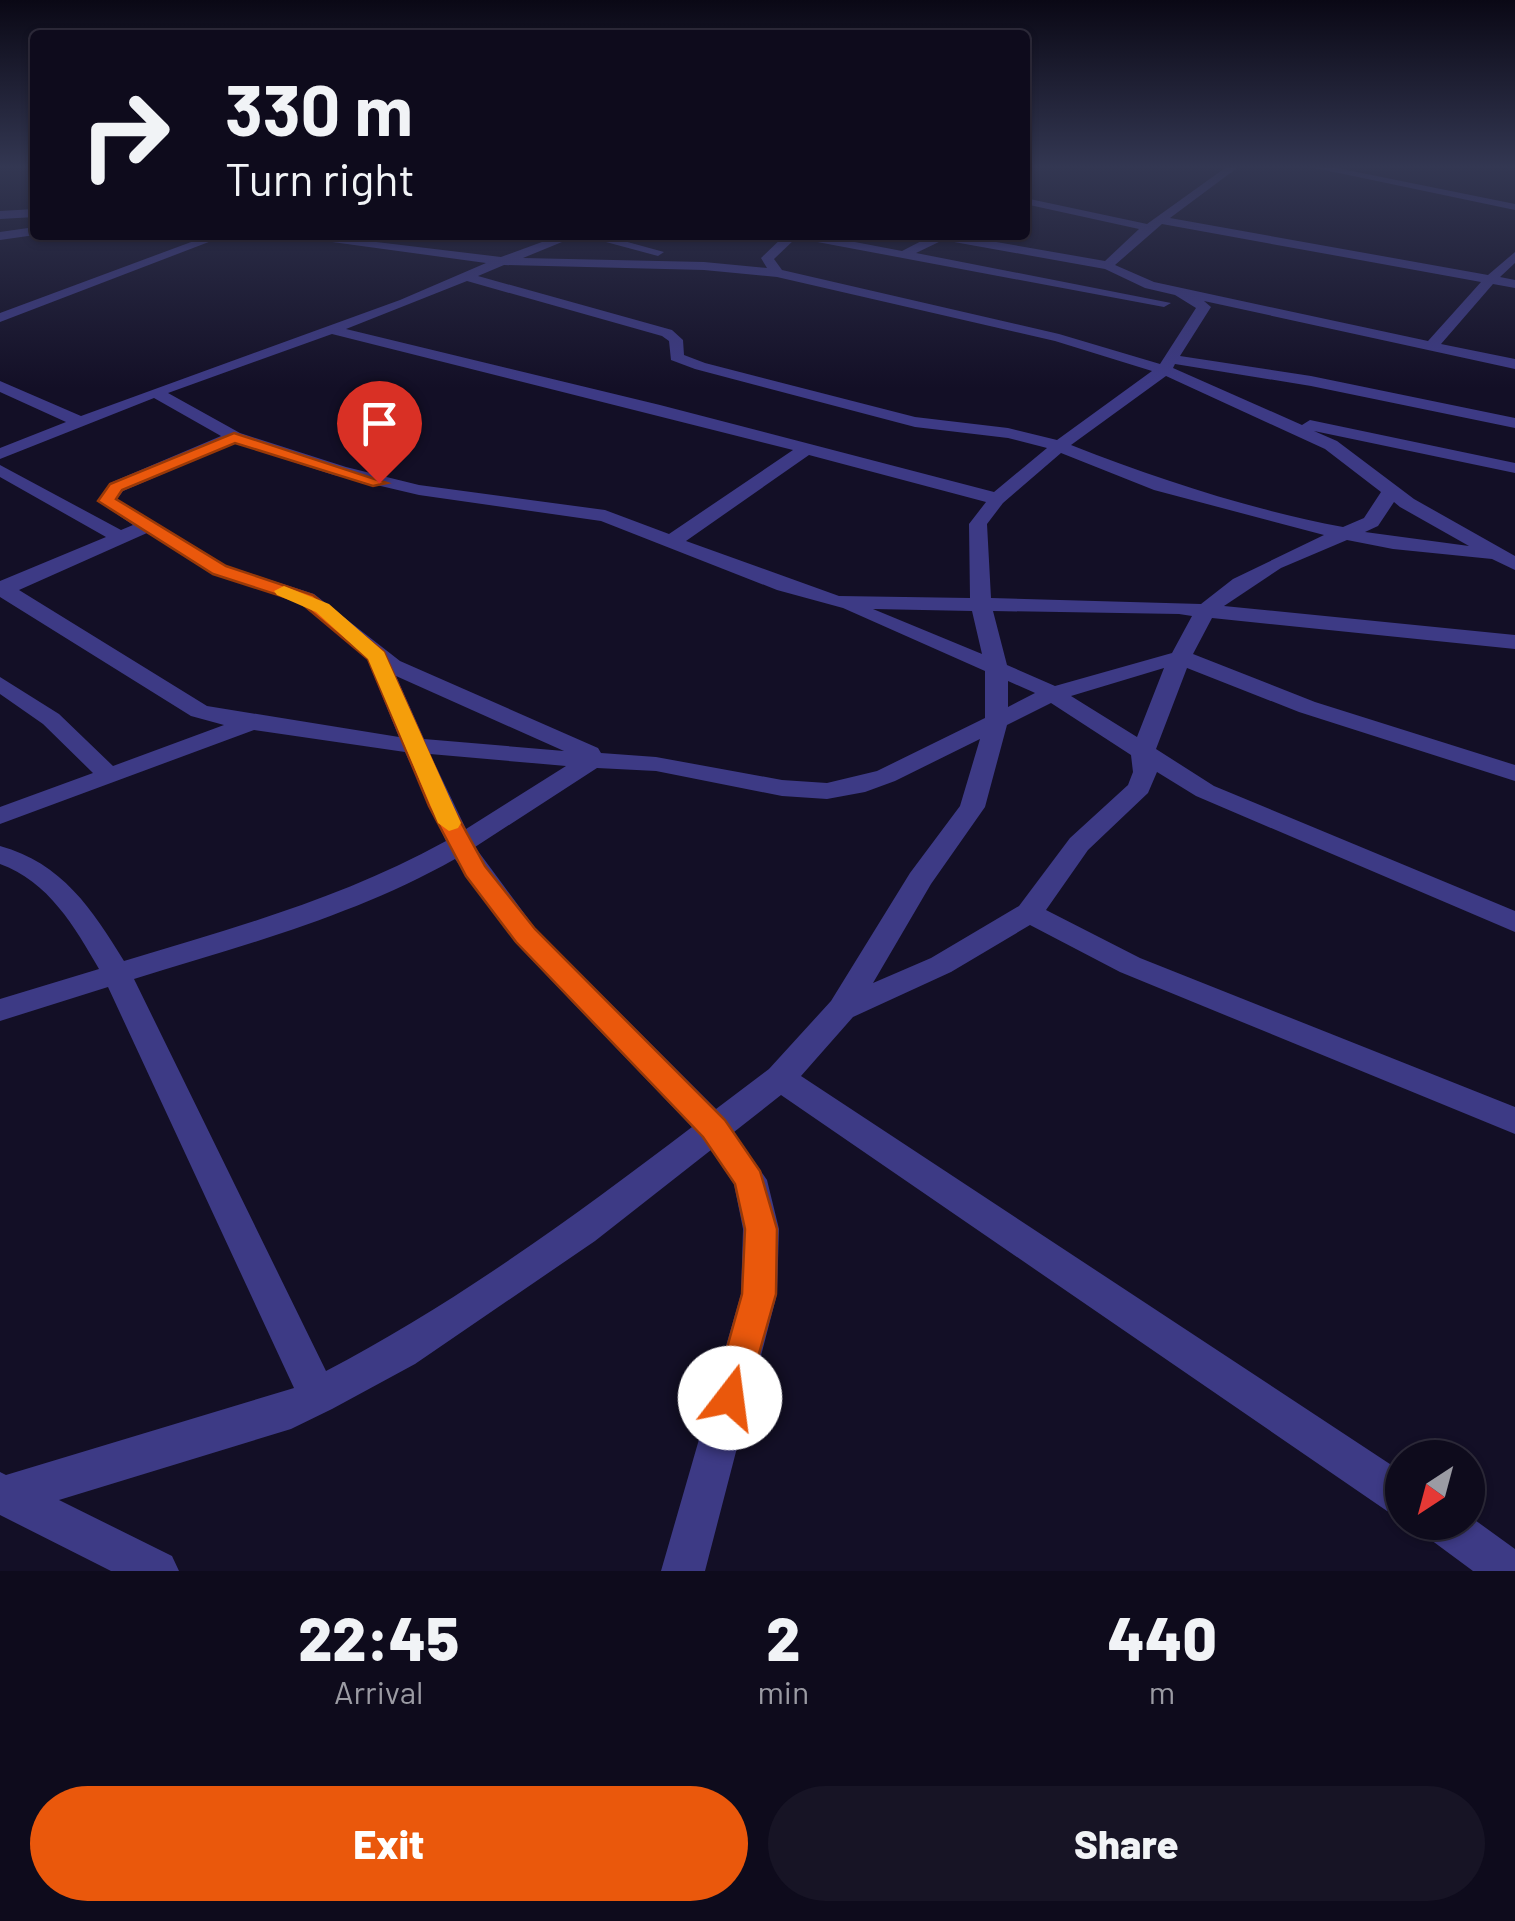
<!DOCTYPE html>
<style>
:root{--surface:#0e0b1c;--page:#171425;--text:#f1f3f6;--muted:#9b9ba3;--line:#2e2b3b;--accent:#ea580c}
body{margin:0;font-family:Barlow,sans-serif;background:var(--page);color:var(--text);height:100vh;display:flex;flex-direction:column;font-size:38px;white-space:nowrap}
*{box-sizing:border-box;margin:0}
p{font-size:32px;color:var(--muted)}
.icon{flex:none;width:55px;height:55px;fill:none;stroke:currentColor;stroke-width:2;stroke-linecap:round;stroke-linejoin:round}
.map{position:relative;height:1571px;overflow:hidden}
.side{display:flex;flex-direction:column;background:var(--surface);flex:1}
.side>*{flex:none}
.hud{position:absolute;left:30px;top:30px;width:1000px;height:210px;border-radius:10px;box-shadow:0 2px 8px #0004,0 0 0 2px var(--line);background:#0e0b1c;color:var(--text);overflow:hidden}
.needle{width:65px;rotate:216deg}
.controls{position:absolute;left:1385px;top:1440px;display:grid;gap:20px}
.controls a{display:grid;place-items:center;width:100px;height:100px;border-radius:50%;background:var(--surface);box-shadow:0 2px 8px #0004,0 0 0 2px var(--line);font-size:50px}
.pin{position:absolute;display:grid;place-items:center;width:85px;height:85px;color:#fff;margin:-102px -42px;border-radius:50% 50% 50% 0;rotate:-45deg;box-shadow:0 0 10px #0007}
.pin .icon{rotate:45deg}
.me{position:absolute;width:110px;margin:-55px;rotate:15deg;stroke-linejoin:round;filter:drop-shadow(0 0 8px #0008)}
.turn{display:flex;align-items:center;gap:35px;height:210px;padding:0 30px;font-size:45px}
.turn .icon{width:130px;height:130px;stroke-width:2.5}
.turn b{display:block;font-size:70px;line-height:85px}
.eta{display:flex;justify-content:space-evenly;align-items:center;height:170px;text-align:center}
.eta b{font-size:60px;font-weight:800;line-height:70px}
.cta{display:flex;gap:20px;margin-top:auto;padding:20px 30px}
.cta a{flex:1;height:115px;border-radius:60px;background:var(--accent);color:#fff;font-size:40px;font-weight:800;line-height:115px;text-align:center}
.cta a+a{background:var(--page);color:var(--text)}
.map>svg:first-child{display:block}
.lines{fill:none;stroke-linecap:round;stroke-linejoin:round}
.street{fill:#3d3a85;fill-rule:evenodd}
.route{fill:#ea580c;stroke:#983908;stroke-width:2.5}
.slow{fill:#f59e0b}
</style>
<div class="map">
<svg width="1515" height="1571" viewBox="0 0 1515 1571">
<rect width="100%" height="100%" fill="#130f26"/>
<g class="lines">
<path class="street" d="M1225,168H1237L1170,218L1488,275L1515,252V263L1500,277L1515,280V288L1493,284L1441,344L1515,359V369L1204,301L1211,307L1180,356L1311,376L1515,418V428L1311,386L1175,364L1173,368L1302,425L1310,420L1515,463V473L1314,431L1337,441L1414,499L1515,556V570L1492,559L1393,549L1347,540L1281,568L1224,606L1515,635V649L1212,618L1193,654L1315,702L1515,765V781L1299,712L1187,668L1156,749L1214,786L1515,911V932L1196,796L1157,772L1148,793L1088,850L1046,910L1140,958L1515,1107V1134L1120,972L1030,925L951,972L853,1017L801,1076L1402,1472V1516L1387,1511L781,1095L734,1132L767,1180L779,1229L777,1294L705,1571H661L741,1294L743,1229L734,1184L711,1150L595,1241L415,1364L332,1409L291,1429L59,1500L172,1556L179,1571H111L0,1515V1472L6,1475L294,1388L108,987L0,1021V999L99,969C75,927 48,881 0,864V846C62,863 92,909 124,961C239,926 340,899 446,841L405,752L254,730L0,824V807L93,773L43,724L0,694V677L59,714L113,766L224,725L191,716L0,597V581L106,537L0,477V465L121,530L133,525L98,501L110,483L221,436L154,398L0,459V448L66,422L0,392V381L81,416L400,300L486,263L281,235H318L501,257L561,235H579L523,258L704,262L767,268L761,258L785,235H818L902,251L933,235H956L1105,261L1139,229L1025,204V198L1147,224ZM1162,224L1481,282L1428,341L1154,282L1115,265ZM796,238L1164,307L1171,303L916,253L943,240L1105,269L1145,288L1175,295L1196,308L1160,364L1059,334L782,270L774,259ZM504,265L704,270L777,277L1055,341L1152,371L1057,440L1008,428L915,417L705,363L684,355L683,340L672,330L478,276ZM467,281L662,336L669,341L671,360L695,369L915,427L1008,438L1047,448L994,492L660,405L346,329ZM332,334L793,450L669,534L605,510L419,485L346,467L240,433L168,393ZM1166,376L1325,449L1381,492L1364,518L1343,527C1249,509 1160,480 1071,445ZM235,443L334,475L419,495L601,521L777,590L843,608L985,671V718L877,771L827,783L782,780L656,757L601,753L598,748L400,661L314,594L227,566L117,499L123,491ZM1061,453L1154,490L1324,535L1233,579L1201,604L991,598L987,524L1003,503ZM809,455L986,502L969,524L970,598L839,596L686,541ZM1394,502L1400,507L1469,546L1365,532L1378,526ZM147,533L213,574L300,602L366,656L399,737L207,706L19,590ZM873,609L972,611L982,654ZM993,611L1179,614L1192,616L1172,653L1055,686L1007,665ZM1164,668L1137,737L1071,696ZM396,676L564,751L424,739ZM1008,681L1033,692L1035,693L1008,707ZM1051,703L1131,755L1133,772L1128,785L1070,838L1019,906L931,958L873,983L931,884L985,807L1007,725ZM980,739L960,806L910,873L831,1001L769,1069L716,1109L535,928L475,847L597,768L656,771L782,796L827,799L865,792L895,781ZM430,754L566,766L466,829ZM455,859L515,942L692,1127C575,1216 456,1303 326,1371L134,979C244,945 354,916 455,859Z
M1315,168H1337L1515,204V210Z
M35,209V217L0,219V211Z
M35,227V235L0,240V232Z
M210,235H227L0,322V313Z
M580,235H602L664,252L658,256Z
M1468,1515L1515,1549V1571H1473L1427,1537L1421,1522H1468Z"/>
</g>
<linearGradient id="sky" x2="0" y2="1"><stop stop-color="#0a0815"/><stop offset="0.43" stop-color="#333752"/><stop offset="1" stop-color="#333752" stop-opacity="0"/></linearGradient>
<rect width="1515" height="388" fill="url(#sky)"/>
<path class="route" d="M234,433L387,483L373,486L235,443L122,490L116,499L226,566L313,595L384,652L452,806L485,866L535,929L725,1120L760,1171L777,1229L776,1294L743,1410L730,1415L718,1410L713,1398L742,1294L745,1229L735,1184L703,1137L516,942L466,876L429,806L368,659L300,602L213,574L98,501L110,484Z"/>
<path class="slow" d="M284,586L329,604L384,652L461,823L458,828L449,831L438,823L368,659L316,612L277,595L274,591Z"/>
</svg>
<div class="controls">
<a><svg class="needle" viewBox="-14 -14 28 28"><path d="M0-13l5 13h-10z" fill="#e53935"/><path d="M0 13l5-13h-10z" fill="#9b9ba3"/></svg></a>
</div>
<div class="pin" style="left:379px;top:483px;background:#d93025"><svg class="icon" aria-label="arrive" viewBox="0 0 24 24"><path d="M6 21V4h12l-3 4 3 4H6"/></svg></div>
<svg class="me" style="left:730px;top:1398px" viewBox="-20 -20 40 40"><circle r="19" fill="#fff"/><path d="M0-13L10 11 0 6-10 11z" fill="#ea580c"/></svg>
<div class="hud">
<div class="turn"><svg class="icon" aria-label="right" viewBox="0 0 24 24"><path d="M7 20v-9h11M14 6l5 5-5 5"/></svg><div><b>330 m</b>Turn right</div></div>
</div>
</div>
<section class="side">
<div class="eta">
<div><b>22:45</b><p>Arrival</p></div>
<div><b>2</b><p>min</p></div>
<div><b>440</b><p>m</p></div>
</div>
<div class="cta"><a>Exit</a><a>Share</a></div>
</section>
